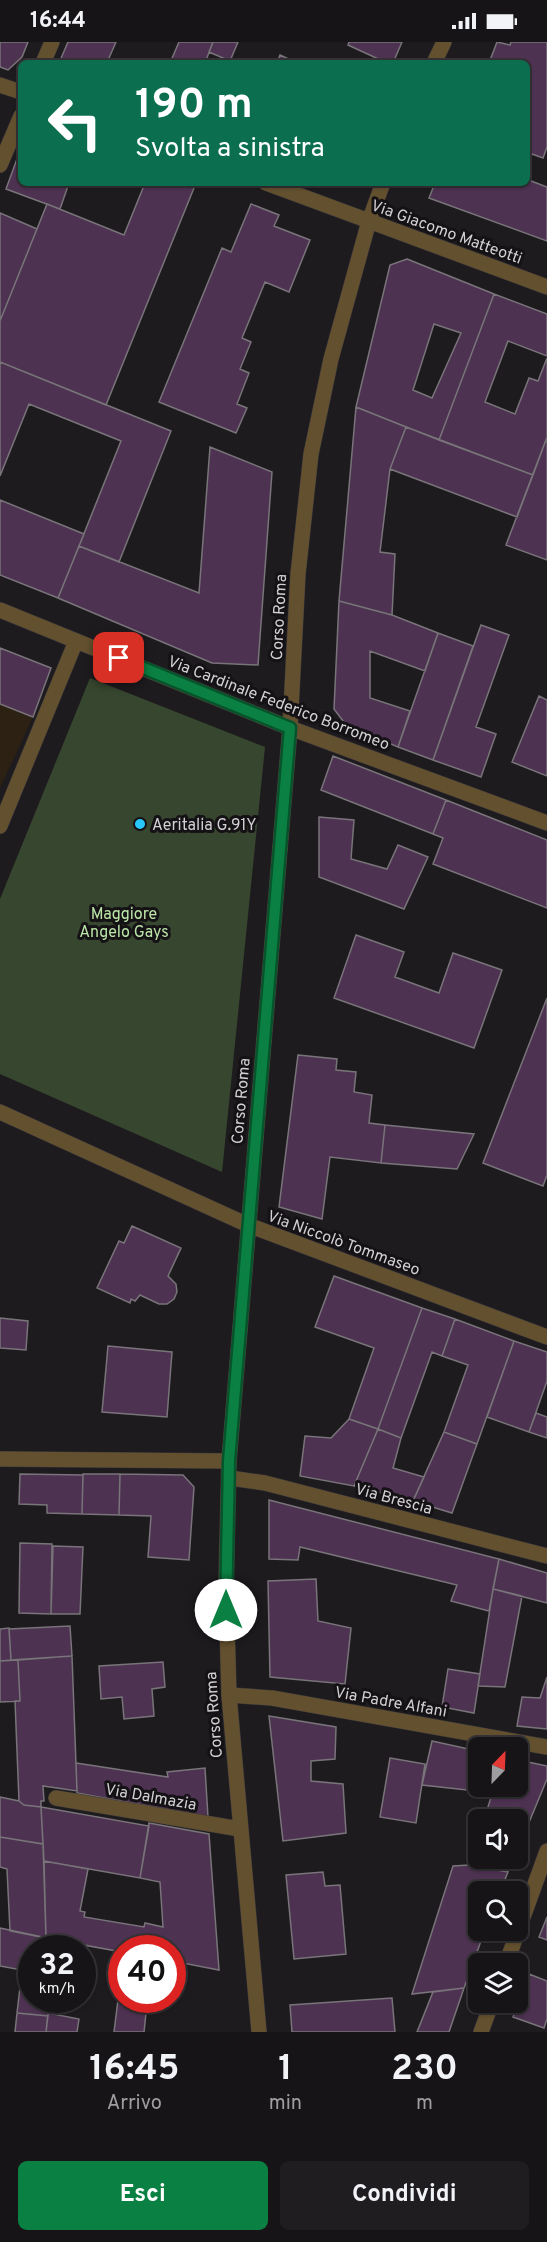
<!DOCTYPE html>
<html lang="it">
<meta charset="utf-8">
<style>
:root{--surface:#161417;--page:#1f1d20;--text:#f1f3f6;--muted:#9e9ea1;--line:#353336;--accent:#0b8043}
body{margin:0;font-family:Overpass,sans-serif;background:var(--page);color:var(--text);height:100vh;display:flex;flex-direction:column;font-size:22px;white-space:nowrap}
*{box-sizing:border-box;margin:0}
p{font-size:20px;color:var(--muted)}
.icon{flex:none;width:33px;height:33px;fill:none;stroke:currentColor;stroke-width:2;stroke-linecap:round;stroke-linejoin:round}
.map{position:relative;height:1990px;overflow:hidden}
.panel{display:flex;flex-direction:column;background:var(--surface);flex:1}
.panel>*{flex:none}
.banner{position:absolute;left:18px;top:18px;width:512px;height:126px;border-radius:9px;box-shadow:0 2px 4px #0004,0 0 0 2px var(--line);background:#0b6e4f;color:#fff;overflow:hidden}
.needle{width:39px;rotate:23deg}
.fabs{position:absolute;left:468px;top:1695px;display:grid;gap:12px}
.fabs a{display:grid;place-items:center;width:60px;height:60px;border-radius:9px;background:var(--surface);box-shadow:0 2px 4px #0004,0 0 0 2px var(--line);font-size:30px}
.speed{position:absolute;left:18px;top:1893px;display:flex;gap:12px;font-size:30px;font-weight:700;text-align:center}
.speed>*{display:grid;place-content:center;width:78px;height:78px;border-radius:50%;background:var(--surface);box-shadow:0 2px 4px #0004,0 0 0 2px var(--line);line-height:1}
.speed small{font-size:15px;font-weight:400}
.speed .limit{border:9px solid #d22;background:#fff;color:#111}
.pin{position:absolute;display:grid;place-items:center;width:51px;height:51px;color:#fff;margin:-26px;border-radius:12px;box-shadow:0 3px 9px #0006}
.me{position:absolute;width:66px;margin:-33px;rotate:0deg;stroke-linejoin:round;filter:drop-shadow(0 0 4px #0008)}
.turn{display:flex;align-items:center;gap:21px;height:126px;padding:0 18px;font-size:27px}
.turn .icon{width:78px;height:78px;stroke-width:2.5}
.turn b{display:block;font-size:42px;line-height:51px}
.eta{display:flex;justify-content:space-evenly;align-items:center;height:102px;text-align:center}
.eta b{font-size:36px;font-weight:700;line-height:42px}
.primary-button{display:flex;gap:12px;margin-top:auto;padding:12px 18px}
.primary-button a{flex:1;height:69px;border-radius:9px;background:var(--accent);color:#fff;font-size:24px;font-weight:700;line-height:69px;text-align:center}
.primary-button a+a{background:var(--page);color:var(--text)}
.status{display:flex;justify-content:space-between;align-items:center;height:42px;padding:0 30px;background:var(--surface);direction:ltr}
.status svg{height:16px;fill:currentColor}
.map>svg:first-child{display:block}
.education{fill:#2d2113}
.green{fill:#37472f}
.building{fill:#4d3251;stroke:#787479;stroke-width:1.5;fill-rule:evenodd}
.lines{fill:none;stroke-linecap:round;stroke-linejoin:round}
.minor-casing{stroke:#3b383c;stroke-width:16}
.tertiary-casing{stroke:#3b383c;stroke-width:16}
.minor{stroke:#63502e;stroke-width:15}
.tertiary{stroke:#63502e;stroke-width:15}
.route-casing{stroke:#07532c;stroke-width:15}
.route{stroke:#0b8043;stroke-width:10}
.poi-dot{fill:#28c8ff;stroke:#151216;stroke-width:2}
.labels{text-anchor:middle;stroke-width:6;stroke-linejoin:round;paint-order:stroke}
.street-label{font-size:16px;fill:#d3d0d3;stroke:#151216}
.poi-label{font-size:16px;fill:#d3d0d3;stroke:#151216;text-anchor:start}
.park-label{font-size:16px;fill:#bbe4a7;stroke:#151216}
</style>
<div class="status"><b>16:44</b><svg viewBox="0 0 49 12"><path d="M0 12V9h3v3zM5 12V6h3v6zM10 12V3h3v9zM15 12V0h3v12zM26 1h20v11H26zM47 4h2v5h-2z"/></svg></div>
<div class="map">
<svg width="547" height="1990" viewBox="0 0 547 1990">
<rect width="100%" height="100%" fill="#1e1b1f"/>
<path class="education" d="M0,606L51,626L33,675L0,746Z"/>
<path class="green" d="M90,636L265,705L222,1130L0,1032V857Z"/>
<path class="building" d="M0,0H28L22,15L8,28L0,25Z
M68,0H116L109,16L122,21H59Z
M179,0H213L205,21H170Z
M213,0H238L230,19L209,10Z
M349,0H402L393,21H387L348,3Z
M497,0L510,3L511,0H547V105L543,116L532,112L526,128V21H489Z
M280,13L297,21H277Z
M21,106V141H69L60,167L6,147Z
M526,137L547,145V199L429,156L435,141H526Z
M145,141H196L106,363L0,320V279L47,162L124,193Z
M251,162L279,173L274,184L310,198L289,250L265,240L242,296L251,300L240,327L249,331L237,362L247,366L236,391L159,360L222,206L231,210Z
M0,171L37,187L0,279Z
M407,217L494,252L439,398L356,365L390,223ZM434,282L461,291L432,356L413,348Z
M494,252L547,272V314L508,299L485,360L515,372L529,336L538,339L547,316V395L533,433L439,398Z
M0,320L171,389L119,520L79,504L121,399L29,362L0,434Z
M356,365L406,385L390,427L380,510L395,512L392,573L339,559Z
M406,385L533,433L517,475L390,427Z
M547,395V518L506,503Z
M210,405L272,430L258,623L212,621L58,556L79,504L199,551Z
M0,458L84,492L58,556L0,533Z
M339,559L392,573L438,591L425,629L370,609V656L410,669L398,705L346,683L334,667Z
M481,583L509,593L476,685L496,692L481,735L433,718Z
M438,591L473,604L433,718L398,705Z
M0,606L51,626L33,675L0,662Z
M539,654L547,658V734L512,720Z
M333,714L446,758L433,792L321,748Z
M446,758L547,798V866L433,822L443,796L433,792Z
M319,775L354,778L351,817L387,827L398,803L428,815L404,867L319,835Z
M356,893L404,910L395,935L439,951L453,911L502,928L474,1006L334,956Z
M547,956V1133L543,1144L483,1121Z
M298,1013L337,1017L336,1028L356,1030L354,1050L372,1053L369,1081L385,1083L381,1121L330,1115L322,1177L279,1165Z
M385,1083L474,1092L457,1127L381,1121Z
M132,1184L181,1206L168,1234L176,1242L177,1250L174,1257L167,1262H159L140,1253L135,1259L131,1257L130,1261L97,1246L119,1199L124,1201Z
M334,1234L422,1266L378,1387L349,1377L374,1306L315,1285Z
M422,1266L455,1277L442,1314L432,1310L401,1396L378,1387Z
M0,1276L28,1279L26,1308L0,1306Z
M455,1277L514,1299L477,1402L444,1390L468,1323L442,1314Z
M514,1299L547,1310V1339L529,1390L487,1375Z
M108,1304L172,1310L167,1375L102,1370Z
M536,1371L547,1375V1396L529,1390Z
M349,1377L378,1387L354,1444L300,1434L305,1394L331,1396Z
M378,1387L401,1396L393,1426L424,1435L413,1459L354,1444Z
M444,1390L477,1402L452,1471L413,1459Z
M20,1432L83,1433L82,1472L47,1471V1463L19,1462Z
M83,1432H120L119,1473L82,1472Z
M120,1432L183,1433L194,1445L189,1518L148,1515L151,1474L119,1473Z
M269,1458L499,1517L489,1569L451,1559L457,1543L300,1505L298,1518L269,1517Z
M20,1501L52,1502L51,1572L19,1571Z
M53,1504L83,1505L80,1572H51Z
M499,1517L547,1531V1561L493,1547Z
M316,1537L318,1579L351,1586L345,1642L270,1635L268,1539Z
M493,1547L522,1554L505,1645L478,1644Z
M70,1584L72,1614L11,1618L9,1587Z
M9,1586L11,1618L0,1619V1587Z
M72,1614L77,1749L43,1744L44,1759H41V1765L24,1763L19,1759L15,1659H20L18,1618Z
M18,1618L20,1659L0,1660V1619Z
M163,1620L165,1645L152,1647L154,1674L124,1677L122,1655L101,1657L99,1624Z
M448,1627L480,1632L474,1671L442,1665Z
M547,1635V1687L517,1684L522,1655L540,1656Z
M269,1674L336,1685L335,1717L311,1719V1739L343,1742L346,1791L283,1799Z
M432,1699L478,1709L467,1748L422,1743Z
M478,1714V1744H518V1718L547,1724V1737L518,1807V1778H484L492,1752L467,1748Z
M390,1716L425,1722L416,1781L380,1775Z
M76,1721L168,1735L167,1730L205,1726L208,1775L77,1751Z
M0,1755L19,1759L24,1763L41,1765L43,1802L0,1795Z
M41,1765L149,1784L140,1836L44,1819Z
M149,1781L209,1792L219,1928L172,1919V1906H122V1910L46,1896L44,1819L88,1827L80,1869L85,1870L84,1875L144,1885L145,1881L163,1885L160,1840L140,1836Z
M0,1795L43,1802L46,1896L10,1889L7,1827L0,1825Z
M478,1795V1816H513L508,1830L469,1823Z
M469,1823L508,1830L500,1850H478V1888H485L464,1946L412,1952L453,1824Z
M323,1830L325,1844L340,1843L346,1912L294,1917L286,1833Z
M547,1875V1898L539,1895Z
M0,1886L57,1898L56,1906H32V1958H50L48,1974L17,1971L22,1928L0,1924Z
M529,1932L547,1939V1977L544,1986L513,1975Z
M464,1946L449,1990H417L433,1950Z
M119,1950L122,1951V1958H141L140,1970L146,1971L144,1990H114Z
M392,1956L395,1990H292L290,1963Z
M17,1971L48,1974L46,1990H15Z
M48,1971L79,1977L77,1990H46Z"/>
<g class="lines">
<defs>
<path id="minor" d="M43,21L52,0
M0,43L21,50
M0,123L21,74
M266,141L369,179
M0,568L290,686L547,781
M0,784L76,599
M0,1070L248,1183L547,1295
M0,1417L229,1419
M230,1436L265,1441L547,1514
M229,1653L272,1656L547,1705
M56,1756L240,1787
M506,1922L547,1809
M481,1990L492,1960"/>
<path id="tertiary" d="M434,21L444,0
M369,179L547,245
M259,1990L229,1653L226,1547L229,1419L290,686L298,532L311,412L331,317L369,179L383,141"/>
</defs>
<use href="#minor" class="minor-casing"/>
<use href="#tertiary" class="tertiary-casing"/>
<use href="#minor" class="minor"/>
<use href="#tertiary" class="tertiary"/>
</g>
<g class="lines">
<defs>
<path id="route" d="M119,616L290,686L229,1419L226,1568"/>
</defs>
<use href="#route" class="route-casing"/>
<use href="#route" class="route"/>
</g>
<circle class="poi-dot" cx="140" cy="782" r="6"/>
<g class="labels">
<g class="street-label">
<text transform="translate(447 189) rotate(20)" y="6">Via Giacomo Matteotti</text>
<text transform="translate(278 575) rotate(-87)" y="6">Corso Roma</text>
<text transform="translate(279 660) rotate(21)" y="6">Via Cardinale Federico Borromeo</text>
<text transform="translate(240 1059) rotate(-85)" y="6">Corso Roma</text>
<text transform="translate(344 1200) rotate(20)" y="6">Via Niccolò Tommaseo</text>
<text transform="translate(394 1456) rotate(15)" y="6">Via Brescia</text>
<text transform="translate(391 1659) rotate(10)" y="6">Via Padre Alfani</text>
<text transform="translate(213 1673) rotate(-94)" y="6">Corso Roma</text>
<text transform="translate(151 1754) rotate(10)" y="6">Via Dalmazia</text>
</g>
<g class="poi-label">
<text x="152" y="788">Aeritalia G.91Y</text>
</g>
<g class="park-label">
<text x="124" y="877">Maggiore<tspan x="124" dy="18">Angelo Gays</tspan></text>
</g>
</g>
</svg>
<div class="fabs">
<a><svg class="needle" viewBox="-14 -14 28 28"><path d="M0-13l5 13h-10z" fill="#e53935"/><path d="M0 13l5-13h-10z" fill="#9e9ea1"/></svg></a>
<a><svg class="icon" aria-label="sound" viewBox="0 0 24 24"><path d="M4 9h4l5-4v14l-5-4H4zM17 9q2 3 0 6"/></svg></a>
<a><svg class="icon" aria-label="search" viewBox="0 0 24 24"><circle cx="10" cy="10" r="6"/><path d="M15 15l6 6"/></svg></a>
<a><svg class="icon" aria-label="layers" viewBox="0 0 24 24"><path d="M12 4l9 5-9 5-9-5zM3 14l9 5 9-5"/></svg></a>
</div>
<div class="speed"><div>32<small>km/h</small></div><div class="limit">40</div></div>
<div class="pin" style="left:119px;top:616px;background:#d93025"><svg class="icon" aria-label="arrive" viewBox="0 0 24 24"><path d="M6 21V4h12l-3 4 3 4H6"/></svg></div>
<svg class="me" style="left:226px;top:1568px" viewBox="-20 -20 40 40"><circle r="19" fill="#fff"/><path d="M0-13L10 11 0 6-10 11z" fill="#0b8043"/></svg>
<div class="banner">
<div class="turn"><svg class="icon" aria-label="left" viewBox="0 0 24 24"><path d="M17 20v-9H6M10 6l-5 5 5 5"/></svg><div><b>190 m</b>Svolta a sinistra</div></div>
</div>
</div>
<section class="panel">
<div class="eta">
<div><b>16:45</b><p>Arrivo</p></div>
<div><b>1</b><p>min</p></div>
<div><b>230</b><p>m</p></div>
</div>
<div class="primary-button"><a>Esci</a><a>Condividi</a></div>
</section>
